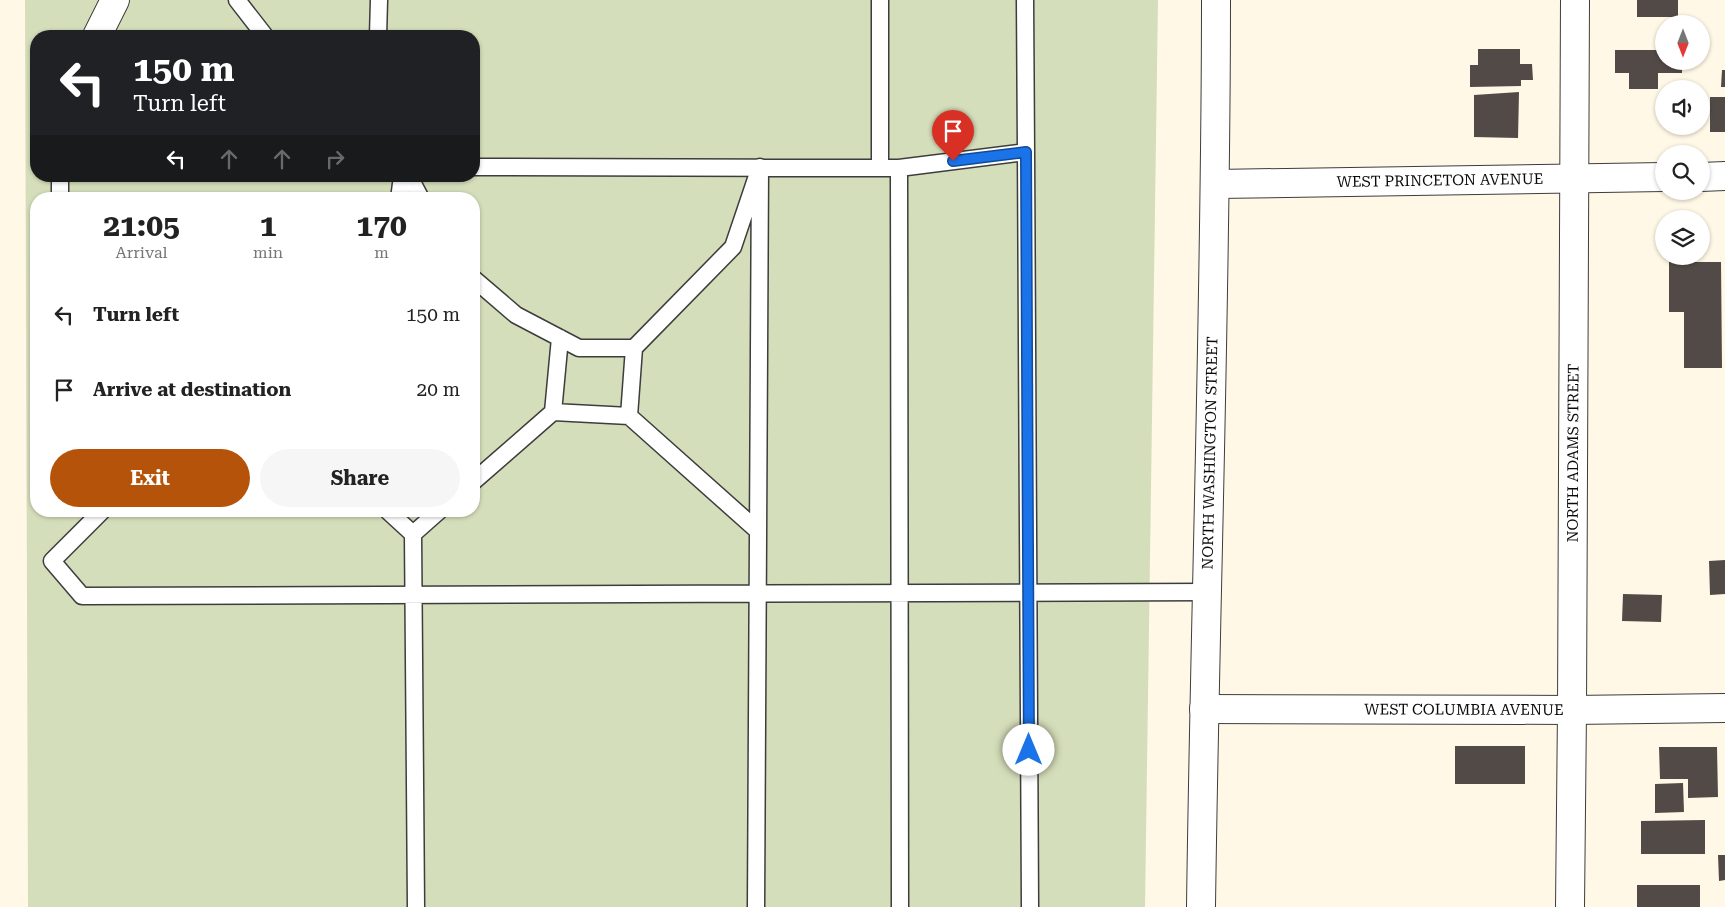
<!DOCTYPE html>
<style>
:root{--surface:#fff;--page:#f6f6f6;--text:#222;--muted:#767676;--accent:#b45309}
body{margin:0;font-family:"Roboto Serif",serif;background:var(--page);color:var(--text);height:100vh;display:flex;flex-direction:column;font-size:19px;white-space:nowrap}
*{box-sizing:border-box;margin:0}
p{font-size:16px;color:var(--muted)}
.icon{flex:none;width:28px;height:28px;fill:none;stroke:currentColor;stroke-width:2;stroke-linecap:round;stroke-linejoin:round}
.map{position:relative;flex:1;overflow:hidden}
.panel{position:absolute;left:30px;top:192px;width:450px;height:325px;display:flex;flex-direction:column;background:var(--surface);border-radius:20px;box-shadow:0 1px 4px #0004}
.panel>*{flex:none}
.guide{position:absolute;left:30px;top:30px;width:450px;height:152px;border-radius:20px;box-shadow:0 1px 4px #0004;background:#202124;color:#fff;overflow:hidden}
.needle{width:32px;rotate:180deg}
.fabs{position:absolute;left:1655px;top:15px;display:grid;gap:10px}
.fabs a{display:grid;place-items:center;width:55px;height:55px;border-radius:50%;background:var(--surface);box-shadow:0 1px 4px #0004;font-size:25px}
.pin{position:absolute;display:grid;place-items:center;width:42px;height:42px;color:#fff;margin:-51px -21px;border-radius:50% 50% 50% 0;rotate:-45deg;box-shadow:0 0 5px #0007}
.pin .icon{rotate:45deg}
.me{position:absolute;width:55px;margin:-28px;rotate:0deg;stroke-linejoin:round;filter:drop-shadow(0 0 4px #0008)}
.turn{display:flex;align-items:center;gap:18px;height:105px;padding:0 20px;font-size:22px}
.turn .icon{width:65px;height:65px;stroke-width:2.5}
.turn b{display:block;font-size:35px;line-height:42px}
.lanes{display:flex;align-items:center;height:48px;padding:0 20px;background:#0003;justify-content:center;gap:25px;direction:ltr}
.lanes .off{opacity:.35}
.eta{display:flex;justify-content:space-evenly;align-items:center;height:85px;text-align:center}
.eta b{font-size:30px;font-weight:700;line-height:35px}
.primary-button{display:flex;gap:10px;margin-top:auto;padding:10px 20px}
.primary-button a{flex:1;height:58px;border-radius:30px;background:var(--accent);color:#fff;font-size:20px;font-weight:700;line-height:58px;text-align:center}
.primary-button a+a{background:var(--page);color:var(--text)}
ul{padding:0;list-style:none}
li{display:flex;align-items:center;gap:15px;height:75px;padding:0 20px}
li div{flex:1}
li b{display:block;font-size:19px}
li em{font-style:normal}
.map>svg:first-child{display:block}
.cemetery{fill:#d5deba;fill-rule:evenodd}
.building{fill:#524a46}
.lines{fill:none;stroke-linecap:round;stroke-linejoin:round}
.service-casing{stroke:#3d3d3d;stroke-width:19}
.minor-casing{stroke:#3d3d3d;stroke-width:30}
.tertiary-casing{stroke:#3d3d3d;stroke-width:30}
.service{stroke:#fff;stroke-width:16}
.minor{stroke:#fff;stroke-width:28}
.tertiary{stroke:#fff;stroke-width:28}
.route-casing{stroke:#114b97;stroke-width:12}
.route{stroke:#1a73e8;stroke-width:9}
.labels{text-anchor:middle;stroke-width:5;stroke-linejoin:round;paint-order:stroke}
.street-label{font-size:15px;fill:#0a0a0a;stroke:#fff}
</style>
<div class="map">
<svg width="1725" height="907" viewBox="0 0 1725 907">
<rect width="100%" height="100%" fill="#fff8e6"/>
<path class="cemetery" d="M25,0H1158L1145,907H28ZM36,36H474V176H36ZM36,199H474V511H36Z"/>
<path class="building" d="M1637,0H1678V17H1637Z
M1478,49H1520V64H1532L1533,80H1521V86L1470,87V65H1478Z
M1615,50H1659V57H1664V61H1682V73H1658V89H1629V73H1615Z
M1722,70H1725V87H1721Z
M1519,92L1518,138L1474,137V95Z
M1710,97H1725V132H1710Z
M1669,262H1721L1722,368H1684V312H1669Z
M1725,560V594L1710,595L1709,561Z
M1623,594L1662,595L1661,622L1622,621Z
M1455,746H1525V784H1455Z
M1659,747H1717L1718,797L1688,798V779H1660Z
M1683,783L1684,812L1655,813V784Z
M1705,820V854H1641V821Z
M1718,855H1725V880L1719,881Z
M1637,885H1700V907H1637Z"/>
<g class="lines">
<defs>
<path id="service" d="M237,0L265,36
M880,0V168
M1025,0L1026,152
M378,36L379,0
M474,167L899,168
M60,176V199
M409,176L421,199
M399,199L402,176
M474,279L516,315L579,348H634L733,247L760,167L756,907
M553,412L560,338
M629,416L634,348
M474,481L553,412L629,416L758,531
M102,511L52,561L82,596L1207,592
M388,511L413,534L439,511
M413,534L416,907
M900,907L899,168L1026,152L1030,907"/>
<g id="minor">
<path d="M97,36L115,0"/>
<path d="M1701,177L1725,176"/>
<path id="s1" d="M1216,184L1664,177"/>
<path id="s2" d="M1204,709L1572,710L1725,708"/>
<path id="s3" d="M1570,907L1572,710L1575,0"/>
</g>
<g id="tertiary">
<path id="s4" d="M1201,907C1205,605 1216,302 1216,0"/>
</g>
</defs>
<use href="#service" class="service-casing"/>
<use href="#minor" class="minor-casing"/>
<use href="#tertiary" class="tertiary-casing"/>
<use href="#service" class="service"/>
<use href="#minor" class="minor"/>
<use href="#tertiary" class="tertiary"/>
</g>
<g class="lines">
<defs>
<path id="route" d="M953,161L1026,152L1029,750"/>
</defs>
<use href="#route" class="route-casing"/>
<use href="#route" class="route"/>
</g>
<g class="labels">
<g class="street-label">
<text dy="5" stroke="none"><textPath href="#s1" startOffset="224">WEST PRINCETON AVENUE</textPath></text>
<text dy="5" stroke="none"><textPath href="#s4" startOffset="454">NORTH WASHINGTON STREET</textPath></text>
<text dy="5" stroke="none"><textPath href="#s3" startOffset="454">NORTH ADAMS STREET</textPath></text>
<text dy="5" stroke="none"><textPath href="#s2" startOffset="260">WEST COLUMBIA AVENUE</textPath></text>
</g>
</g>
</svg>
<div class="fabs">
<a><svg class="needle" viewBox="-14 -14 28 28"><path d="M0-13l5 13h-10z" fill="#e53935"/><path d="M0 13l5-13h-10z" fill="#767676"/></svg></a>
<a><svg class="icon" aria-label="sound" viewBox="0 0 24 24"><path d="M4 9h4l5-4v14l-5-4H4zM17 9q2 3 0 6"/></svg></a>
<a><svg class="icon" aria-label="search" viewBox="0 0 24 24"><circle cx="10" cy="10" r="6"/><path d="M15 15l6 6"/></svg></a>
<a><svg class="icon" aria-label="layers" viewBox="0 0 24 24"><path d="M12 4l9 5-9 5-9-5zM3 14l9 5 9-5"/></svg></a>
</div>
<div class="pin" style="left:953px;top:161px;background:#d93025"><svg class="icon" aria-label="arrive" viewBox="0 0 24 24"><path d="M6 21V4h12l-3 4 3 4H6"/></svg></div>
<svg class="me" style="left:1029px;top:750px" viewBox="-20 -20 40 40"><circle r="19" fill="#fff"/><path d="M0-13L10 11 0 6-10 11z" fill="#1a73e8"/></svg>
<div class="guide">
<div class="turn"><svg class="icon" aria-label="left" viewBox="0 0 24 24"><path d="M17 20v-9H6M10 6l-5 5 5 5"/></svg><div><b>150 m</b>Turn left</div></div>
<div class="lanes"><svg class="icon" aria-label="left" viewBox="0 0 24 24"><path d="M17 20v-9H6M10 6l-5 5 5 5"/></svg><svg class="icon off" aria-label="ahead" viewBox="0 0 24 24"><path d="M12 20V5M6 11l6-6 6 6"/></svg><svg class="icon off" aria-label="ahead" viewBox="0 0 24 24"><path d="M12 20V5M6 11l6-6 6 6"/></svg><svg class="icon off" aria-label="right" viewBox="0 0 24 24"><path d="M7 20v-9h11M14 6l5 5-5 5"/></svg></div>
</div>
<section class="panel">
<div class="eta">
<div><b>21:05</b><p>Arrival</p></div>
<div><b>1</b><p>min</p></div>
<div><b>170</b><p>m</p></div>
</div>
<ul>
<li><svg class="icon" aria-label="left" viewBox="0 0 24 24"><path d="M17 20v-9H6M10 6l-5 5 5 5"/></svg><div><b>Turn left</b></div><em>150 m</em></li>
<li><svg class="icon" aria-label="arrive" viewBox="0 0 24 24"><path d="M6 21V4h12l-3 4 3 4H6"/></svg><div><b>Arrive at destination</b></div><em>20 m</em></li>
</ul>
<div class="primary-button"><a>Exit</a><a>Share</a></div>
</section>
</div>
